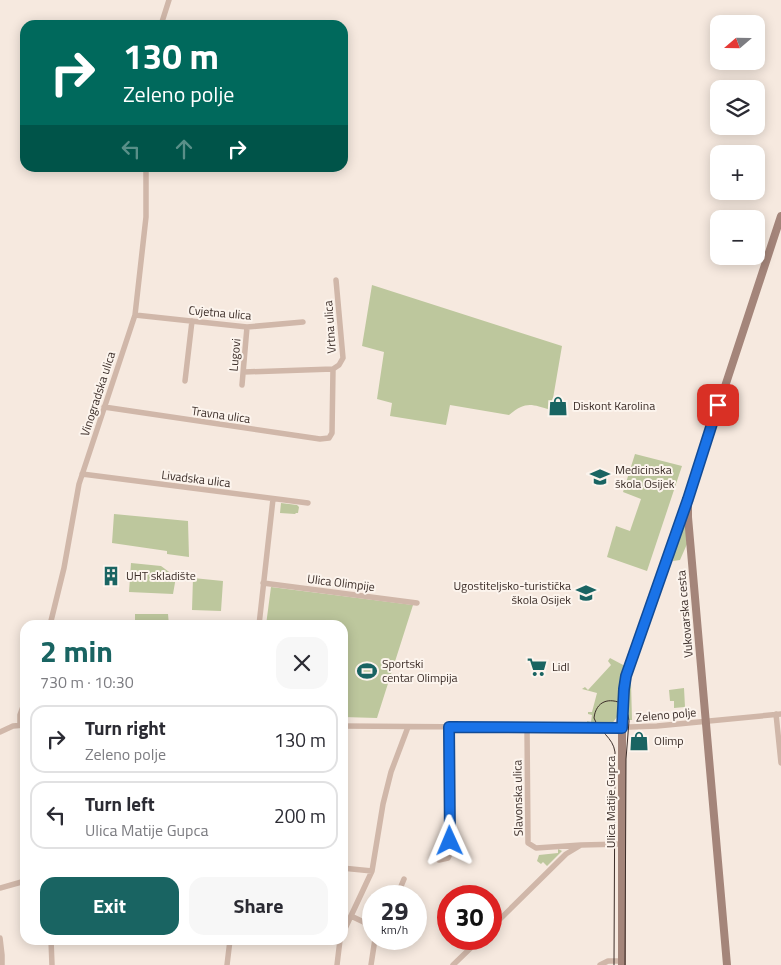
<!DOCTYPE html>
<meta charset="utf-8">
<style>
:root{--surface:#fff;--page:#f7f7f7;--text:#2b2b33;--muted:#7c7c81;--line:#e1e1e2;--accent:#196462}
body{margin:0;font-family:"Titillium Web",sans-serif;background:var(--page);color:var(--text);height:100vh;display:flex;flex-direction:column;font-size:19px;white-space:nowrap}
*{box-sizing:border-box;margin:0}
p{font-size:16px;color:var(--muted)}
.icon{flex:none;width:28px;height:28px;fill:none;stroke:currentColor;stroke-width:2;stroke-linecap:round;stroke-linejoin:round}
.map{position:relative;flex:1;overflow:hidden}
.sheet{position:absolute;left:20px;top:620px;width:328px;height:325px;display:flex;flex-direction:column;background:var(--surface);border-radius:15px;box-shadow:0 2px 12px #0003}
.sheet>*{flex:none}
.top-card{position:absolute;left:20px;top:20px;width:328px;height:152px;border-radius:15px;box-shadow:0 2px 12px #0003;background:#00695c;color:#fff;overflow:hidden}
.needle{width:32px;rotate:250deg}
.tools{position:absolute;left:710px;top:15px;display:grid;gap:10px}
.tools a{display:grid;place-items:center;width:55px;height:55px;border-radius:10px;background:var(--surface);box-shadow:0 2px 12px #0003;font-size:25px}
.speed{position:absolute;left:362px;top:885px;display:flex;gap:10px;font-size:25px;font-weight:700;text-align:center}
.speed>*{display:grid;place-content:center;width:65px;height:65px;border-radius:50%;background:var(--surface);box-shadow:0 2px 12px #0003;line-height:1}
.speed small{font-size:12px;font-weight:400}
.speed .limit{border:8px solid #d22;background:#fff;color:#111}
.pin{position:absolute;display:grid;place-items:center;width:42px;height:42px;color:#fff;margin:-21px;border-radius:10px;box-shadow:0 2px 8px #0006}
.me{position:absolute;width:55px;margin:-28px;rotate:359deg;stroke-linejoin:round;filter:drop-shadow(0 0 4px #0008)}
.turn{display:flex;align-items:center;gap:18px;height:105px;padding:0 20px;font-size:22px}
.turn .icon{width:65px;height:65px;stroke-width:2.5}
.turn b{display:block;font-size:35px;line-height:42px}
.lanes{display:flex;align-items:center;height:48px;padding:0 20px;background:#0003;justify-content:center;gap:25px;direction:ltr}
.lanes .off{opacity:.35}
.round{display:grid;place-items:center;flex:none;width:52px;height:52px;border-radius:15px;background:var(--page)}
.headline{display:flex;align-items:center;justify-content:space-between;height:85px;padding:0 20px}
h1{font-size:30px;font-weight:700;line-height:38px;color:var(--accent)}
.cta{display:flex;gap:10px;margin-top:auto;padding:10px 20px}
.cta a{flex:1;height:58px;border-radius:15px;background:var(--accent);color:#fff;font-size:20px;font-weight:700;line-height:58px;text-align:center}
.cta a+a{background:var(--page);color:var(--text)}
ul{padding:0;list-style:none}
li{display:flex;align-items:center;gap:15px;height:68px;margin:0 10px 8px;padding:0 10px;border:2px solid var(--line);border-radius:15px}
li div{flex:1}
li b{display:block;font-size:19px}
li em{font-style:normal}
.map>svg:first-child{display:block}
.green{fill:#bdc79d}
.lines{fill:none;stroke-linecap:round;stroke-linejoin:round}
.minor{stroke:#d0b7a9;stroke-width:5.5}
.secondary{stroke:#a4857a;stroke-width:8}
.tram{stroke:#3c2e29;stroke-width:1}
.route-casing{stroke:#114b97;stroke-width:12}
.route{stroke:#1a73e8;stroke-width:9}
.labels{text-anchor:middle;stroke-width:4;stroke-linejoin:round;paint-order:stroke}
.street-label{font-size:12px;fill:#3c2e29;stroke:#fcf4ed}
.poi-label{font-size:12px;fill:#3c2e29;stroke:#fcf4ed;text-anchor:start}
</style>
<div class="map">
<svg width="781" height="965" viewBox="0 0 781 965">
<rect width="100%" height="100%" fill="#f6e9df"/>
<path class="green" d="M372,285L562,346L551,410C531,404 526,401 509,415L450,405L446,425L390,416L392,403L377,399L384,352L362,346Z
M635,454L682,466L647,571L607,557L616,526L630,531L641,499L623,492Z
M281,503L297,505L299,507L298,513H296L295,514L280,513Z
M114,514L188,521L189,557L167,554V551L112,543Z
M685,520L687,544L680,560L673,561L675,546Z
M131,563L161,566L176,577L173,594L129,592Z
M193,578L223,581L221,611L192,610Z
M271,587L413,605L377,718L343,717L342,625H266Z
M135,614H168L169,625H135Z
M610,658L625,666L619,688L617,717L611,725H588L587,721L591,722L592,715L588,714V712H592L597,693L582,689L585,687L588,690L611,665L608,661Z
M631,683L632,720H628L625,714L628,684Z
M684,688L685,707L674,708V701H670L669,690Z
M558,849L562,851L547,866L543,862L541,864L537,861L539,855L558,853Z"/>
<g class="lines">
<path class="minor" d="M161,25L169,0
M135,315L247,327L303,322
M244,372L333,369
M185,381L192,321
M242,385L247,327
M104,407L320,439L329,438L332,433L333,369L339,365L343,358L336,280
M82,474L308,503
M263,583L417,603
M50,625L64,568L79,484L135,315L146,217V168
M259,625L273,499
M776,714L781,763
M20,725V715L25,701
M342,726L603,728L657,726L781,714
M449,727L450,854L448,858L439,860L436,854L447,846L450,841
M527,728L528,843L536,848L581,845
M0,732L13,726L25,725
M342,868L372,871
M0,888L25,881
M397,896L404,879
M351,916L374,927
M491,928L566,854L581,845L622,844
M342,935L372,871L383,804L391,772L408,727
M0,938L2,955V965
M51,940L52,965
M329,940L339,942
M227,965L230,940
M337,965L340,940
M371,965L375,939
M453,965L480,939
M600,965L608,961H622"/>
<path class="secondary" d="M622,965V728L624,689L627,676L686,505
M727,965L688,517V499L781,216"/>
<path class="tram" d="M614,965L615,752C613,737 599,732 594,718C596,701 609,697 623,704L628,715L629,721L626,759L625,965"/>
</g>
<g class="lines">
<defs>
<path id="route" d="M450,841L449,727L622,728L624,689L626,676L688,499L718,405"/>
</defs>
<use href="#route" class="route-casing"/>
<use href="#route" class="route"/>
</g>
<defs>
<symbol id="shop-bare" viewBox="-9 -9 18 18"><path d="M-5-2.5h2.3a2.7 3.5 0 0 1 5.4 0H5L5.5 6h-11ZM-1.5-2.5h3a1.5 2.3 0 0 0-3 0Z" fill="#196462" stroke="#fcf4ed" stroke-width="2.5" paint-order="stroke"/></symbol>
<symbol id="school-bare" viewBox="-9 -9 18 18"><path d="M0-5L7-2L0 1L-7-2ZM-4 1L0 2.5L4 1V4Q0 6-4 4Z" fill="#196462" stroke="#fcf4ed" stroke-width="2.5" paint-order="stroke"/></symbol>
<symbol id="building-bare" viewBox="-9 -9 18 18"><path d="M-4-6H4V6H1V3H-1V6H-4ZM-2.5-4.3h1.7v1.8h-1.7ZM.8-4.3h1.7v1.8H.8ZM-2.5-1h1.7V.8h-1.7ZM.8-1h1.7V.8H.8Z" fill="#196462" stroke="#fcf4ed" stroke-width="2.5" paint-order="stroke"/></symbol>
<symbol id="supermarket-bare" viewBox="-9 -9 18 18"><path d="M-6-5.5h2.5l.6 2H6L4.5 2H-2.5L-4.4-4H-6ZM-1.5 3.2a1.3 1.3 0 1 0 .1 0ZM3 3.2a1.3 1.3 0 1 0 .1 0Z" fill="#196462" stroke="#fcf4ed" stroke-width="2.5" paint-order="stroke"/></symbol>
<symbol id="stadium-bare" viewBox="-9 -9 18 18"><path d="M0-5a6.5 5 0 1 0 0 10a6.5 5 0 1 0 0-10ZM-3.5-1.8h7v3.6h-7Z" fill="#196462" stroke="#fcf4ed" stroke-width="2.5" paint-order="stroke"/></symbol>
</defs>
<g fill-rule="evenodd">
<use href="#shop-bare" x="544" y="392" width="28" height="28"/>
<use href="#school-bare" x="586" y="463" width="28" height="28"/>
<use href="#building-bare" x="97" y="562" width="28" height="28"/>
<use href="#school-bare" x="572" y="579" width="28" height="28"/>
<use href="#supermarket-bare" x="523" y="653" width="28" height="28"/>
<use href="#stadium-bare" x="353" y="657" width="28" height="28"/>
<use href="#shop-bare" x="625" y="727" width="28" height="28"/>
</g>
<g class="labels">
<g class="street-label">
<text transform="translate(220 313) rotate(5)" y="4">Cvjetna ulica</text>
<text transform="translate(330 327) rotate(-94)" y="4">Vrtna ulica</text>
<text transform="translate(235 355) rotate(-85)" y="4">Lugovi</text>
<text transform="translate(98 394) rotate(-72)" y="4">Vinogradska ulica</text>
<text transform="translate(221 415) rotate(8)" y="4">Travna ulica</text>
<text transform="translate(196 479) rotate(7)" y="4">Livadska ulica</text>
<text transform="translate(341 583) rotate(7)" y="4">Ulica Olimpije</text>
<text transform="translate(685 614) rotate(-95)" y="4">Vukovarska cesta</text>
<text transform="translate(666 715) rotate(-5)" y="4">Zeleno polje</text>
<text transform="translate(518 798) rotate(-91)" y="4">Slavonska ulica</text>
<text transform="translate(611 802) rotate(-90)" y="4">Ulica Matije Gupca</text>
</g>
<g class="poi-label">
<text x="573" y="410">Diskont Karolina</text>
<text x="615" y="474">Medicinska<tspan x="615" dy="14">škola Osijek</tspan></text>
<text x="126" y="580">UHT skladište</text>
<text x="571" y="590" text-anchor="end">Ugostiteljsko-turistička<tspan x="571" dy="14">škola Osijek</tspan></text>
<text x="382" y="668">Sportski<tspan x="382" dy="14">centar Olimpija</tspan></text>
<text x="552" y="671">Lidl</text>
<text x="654" y="745">Olimp</text>
</g>
</g>
</svg>
<div class="tools">
<a><svg class="needle" viewBox="-14 -14 28 28"><path d="M0-13l5 13h-10z" fill="#e53935"/><path d="M0 13l5-13h-10z" fill="#7c7c81"/></svg></a>
<a><svg class="icon" aria-label="layers" viewBox="0 0 24 24"><path d="M12 4l9 5-9 5-9-5zM3 14l9 5 9-5"/></svg></a>
<a>+</a>
<a>−</a>
</div>
<div class="speed"><div>29<small>km/h</small></div><div class="limit">30</div></div>
<div class="pin" style="left:718px;top:405px;background:#d93025"><svg class="icon" aria-label="arrive" viewBox="0 0 24 24"><path d="M6 21V4h12l-3 4 3 4H6"/></svg></div>
<svg class="me" style="left:450px;top:841px" viewBox="-20 -20 40 40"><path d="M0-17L14 15 0 8-14 15z" fill="#1a73e8" stroke="#fff" stroke-width="4"/></svg>
<div class="top-card">
<div class="turn"><svg class="icon" aria-label="right" viewBox="0 0 24 24"><path d="M7 20v-9h11M14 6l5 5-5 5"/></svg><div><b>130 m</b>Zeleno polje</div></div>
<div class="lanes"><svg class="icon off" aria-label="left" viewBox="0 0 24 24"><path d="M17 20v-9H6M10 6l-5 5 5 5"/></svg><svg class="icon off" aria-label="ahead" viewBox="0 0 24 24"><path d="M12 20V5M6 11l6-6 6 6"/></svg><svg class="icon" aria-label="right" viewBox="0 0 24 24"><path d="M7 20v-9h11M14 6l5 5-5 5"/></svg></div>
</div>
<section class="sheet">
<div class="headline"><div><h1>2 min</h1><p>730 m · 10:30</p></div><a class="round"><svg class="icon" aria-label="close" viewBox="0 0 24 24"><path d="M6 6l12 12M18 6L6 18"/></svg></a></div>
<ul>
<li><svg class="icon" aria-label="right" viewBox="0 0 24 24"><path d="M7 20v-9h11M14 6l5 5-5 5"/></svg><div><b>Turn right</b><p>Zeleno polje</p></div><em>130 m</em></li>
<li><svg class="icon" aria-label="left" viewBox="0 0 24 24"><path d="M17 20v-9H6M10 6l-5 5 5 5"/></svg><div><b>Turn left</b><p>Ulica Matije Gupca</p></div><em>200 m</em></li>
</ul>
<div class="cta"><a>Exit</a><a>Share</a></div>
</section>
</div>
